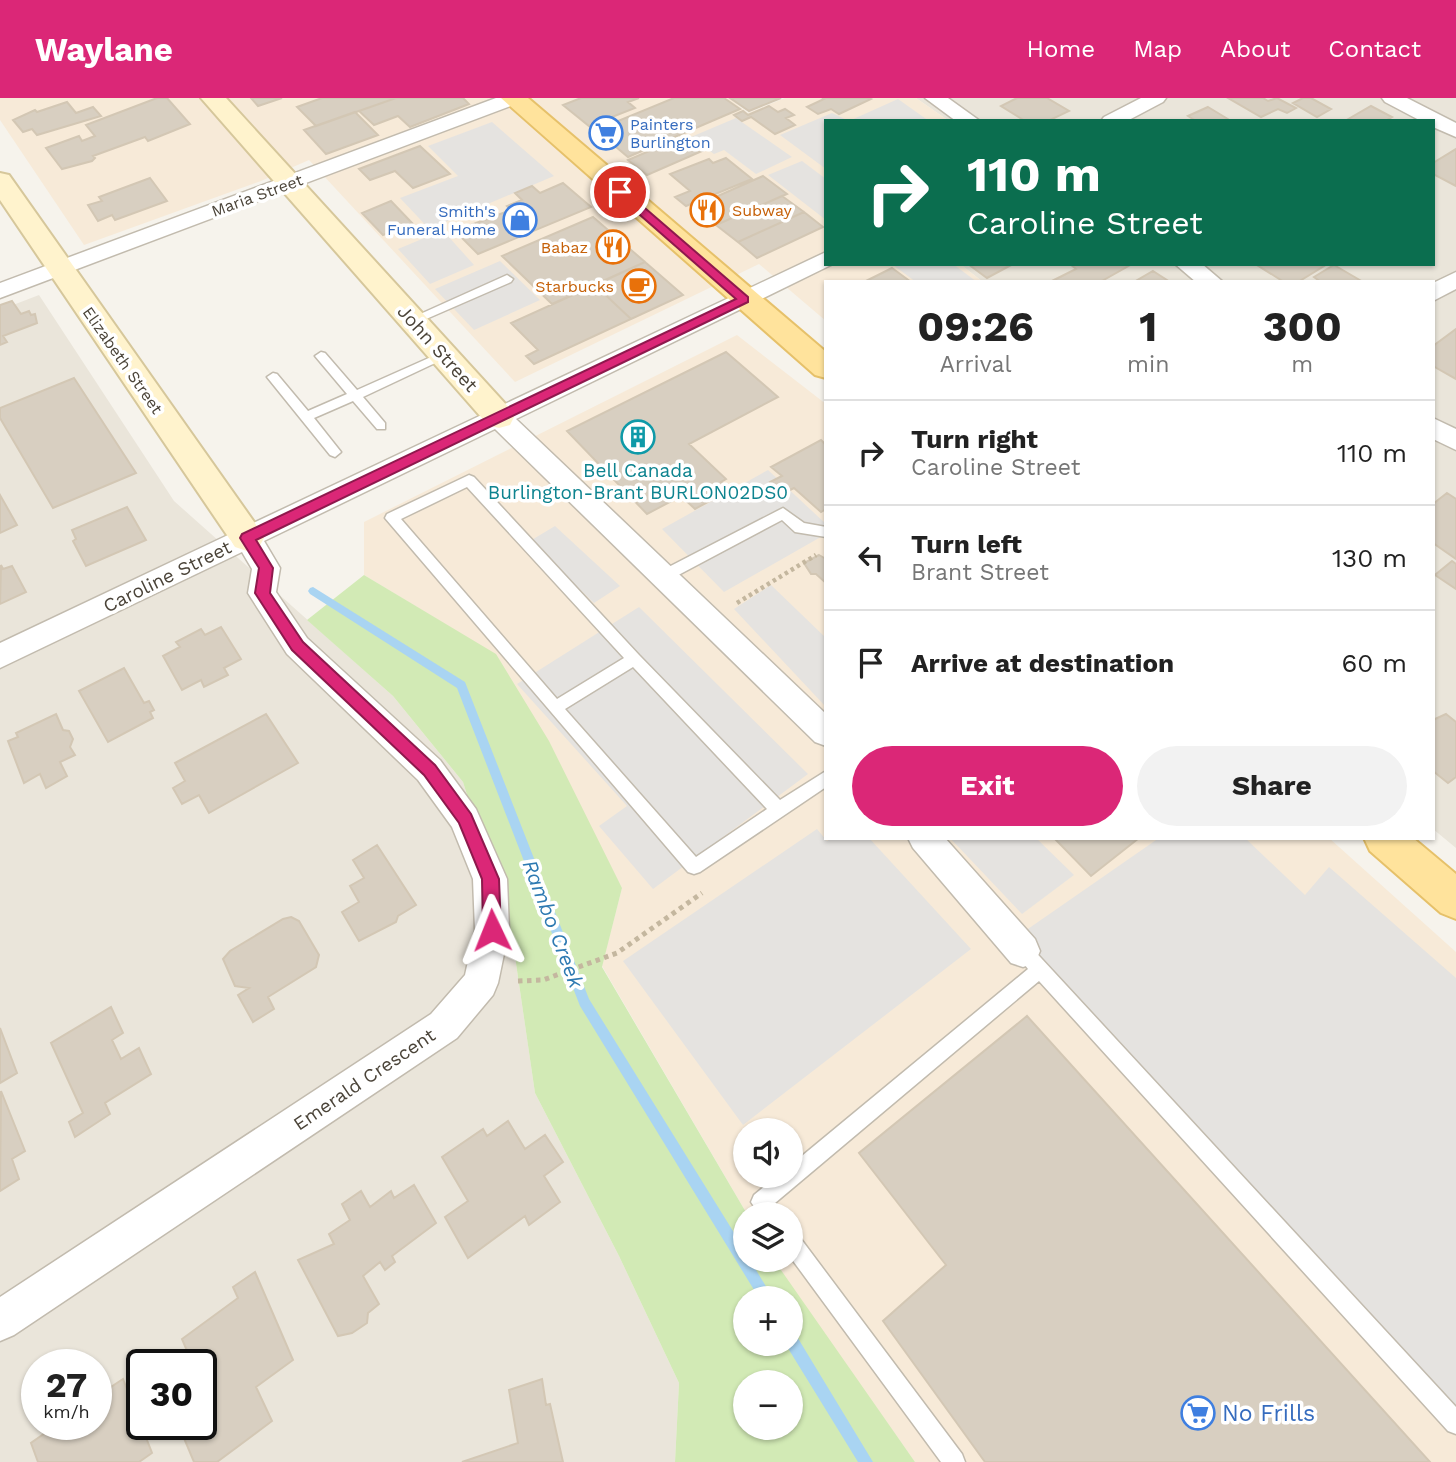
<!DOCTYPE html>
<meta charset="utf-8">
<style>
:root{--surface:#fff;--page:#f2f2f2;--text:#222;--muted:#767676;--line:#e0e0e0;--accent:#db2777}
body{margin:0;font-family:"Work Sans",sans-serif;background:var(--page);color:var(--text);height:100vh;display:flex;flex-direction:column;font-size:26px;white-space:nowrap}
*{box-sizing:border-box;margin:0}
p{font-size:23px;color:var(--muted)}
.icon{flex:none;width:38px;height:38px;fill:none;stroke:currentColor;stroke-width:2;stroke-linecap:round;stroke-linejoin:round}
.map{position:relative;flex:1;overflow:hidden}
.details{position:absolute;left:824px;top:182px;width:611px;height:560px;display:flex;flex-direction:column;background:var(--surface);border-radius:0px;box-shadow:0 2px 5px #0004}
.details>*{flex:none}
.top-card{position:absolute;left:824px;top:21px;width:611px;height:147px;border-radius:0px;box-shadow:0 2px 5px #0004;background:#0b6e4f;color:#fff;overflow:hidden}
.tools{position:absolute;left:733px;top:1020px;display:grid;gap:14px}
.tools a{display:grid;place-items:center;width:70px;height:70px;border-radius:50%;background:var(--surface);box-shadow:0 2px 5px #0004;font-size:35px}
.speed{position:absolute;left:21px;top:1251px;display:flex;gap:14px;font-size:35px;font-weight:700;text-align:center}
.speed>*{display:grid;place-content:center;width:91px;height:91px;border-radius:50%;background:var(--surface);box-shadow:0 2px 5px #0004;line-height:1}
.speed small{font-size:18px;font-weight:400}
.speed .limit{border:4px solid #111;border-radius:10px;background:#fff;color:#111}
.pin{position:absolute;display:grid;place-items:center;width:60px;height:60px;color:#fff;margin:-30px;border:4px solid #fff;border-radius:50%;box-shadow:0 2px 7px #0007}
.me{position:absolute;width:77px;margin:-38px;rotate:358deg;stroke-linejoin:round;filter:drop-shadow(0 0 5px #0008)}
.turn{display:flex;align-items:center;gap:24px;height:147px;padding:0 28px;font-size:32px}
.turn .icon{width:91px;height:91px;stroke-width:2.5}
.turn b{display:block;font-size:49px;line-height:60px}
.eta{display:flex;justify-content:space-evenly;align-items:center;height:119px;text-align:center}
.eta b{font-size:42px;font-weight:700;line-height:49px}
.action{display:flex;gap:14px;margin-top:auto;padding:14px 28px}
.action a{flex:1;height:80px;border-radius:42px;background:var(--accent);color:#fff;font-size:28px;font-weight:700;line-height:80px;text-align:center}
.action a+a{background:var(--page);color:var(--text)}
ul{padding:0;list-style:none}
li{display:flex;align-items:center;gap:21px;height:105px;padding:0 28px;border-top:2px solid var(--line)}
li div{flex:1}
li b{display:block;font-size:26px}
li em{font-style:normal}
header{display:flex;align-items:center;gap:42px;box-sizing:border-box;height:98px;padding:0 35px;background:var(--accent);color:#fff}
header strong{font-size:33px}
nav{display:flex;gap:38px;margin-inline-start:auto;font-size:24px}
.map>svg:first-child{display:block}
.residential{fill:#eae5da;fill-rule:evenodd}
.commercial{fill:#f7ead8;fill-rule:evenodd}
.green{fill:#d2eab5;fill-rule:evenodd}
.parking{fill:#e5e3e0}
.lines{fill:none;stroke-linecap:round;stroke-linejoin:round}
.stream{fill:#a9d4f2;fill-rule:evenodd}
.building{fill:#d8cfc1;stroke:#d3c7b4;stroke-width:2}
.lane-casing{stroke:#c2bbae;stroke-width:3}
.street-casing{stroke:#c2bbae;stroke-width:3}
.secondary-casing{stroke:#d6c79b;stroke-width:4}
.primary-casing{stroke:#e6c16a;stroke-width:4}
.path-far1{stroke:#c4b79f;stroke-width:4.5;stroke-dasharray:3.5 3.5;stroke-linecap:butt}
.path{stroke:#c4b79f;stroke-width:5;stroke-dasharray:4.5 4.5;stroke-linecap:butt}
.lane{fill:#fff;fill-rule:evenodd}
.street{fill:#fff;fill-rule:evenodd}
.secondary{fill:#fff3cd;fill-rule:evenodd}
.primary{fill:#ffe39c;fill-rule:evenodd}
.route{fill:#db2777;stroke:#8e194d;stroke-width:2}
.labels{text-anchor:middle;stroke-width:7;stroke-linejoin:round;paint-order:stroke}
.far-shop-label{font-size:16px;fill:#366cbe;stroke:#fff;text-anchor:start}
.far-street-label{font-size:16px;fill:#4b4439;stroke:#fff}
.far-food-label{font-size:16px;fill:#c56008;stroke:#fff;text-anchor:end}
.street-label{font-size:19px;fill:#4b4439;stroke:#fff}
.culture-label{font-size:19px;fill:#0d838f;stroke:#fff}
.water-label{font-size:21px;font-style:italic;fill:#2e7ab2;stroke:#fff}
.near-shop-label{font-size:23px;fill:#366cbe;stroke:#fff;text-anchor:start}
</style>
<header>
<strong>Waylane</strong>
<nav><a>Home</a><a>Map</a><a>About</a><a>Contact</a></nav>
</header>
<div class="map">
<svg width="1456" height="1364" viewBox="0 0 1456 1364">
<rect width="100%" height="100%" fill="#f6f3ec"/>
<path class="residential" d="M916,0H1456V750L1433,731V184H983L960,166H1433V23H949Z
M39,197L174,403L393,598L463,684L512,838L535,995L619,1158L679,1285L675,1364H0V212ZM37,1267H96V1326H37ZM142,1267H201V1326H142Z"/>
<path class="commercial" d="M0,0H729L748,15L785,0H916L949,23H826V166H960L983,184H826V223L759,166L515,284L309,62L261,83L84,147L0,22Z
M737,237L826,306V740H1329L1456,854V1364H915L785,1181L774,1162H791V1116H747L602,868L622,790L496,557L364,477V424ZM746,1032H791V1078H746Z"/>
<path class="green" d="M364,477L496,556L549,643L622,790L602,869L747,1116L746,1162H774L915,1364H675L679,1285L619,1158L535,995L512,838L463,684L393,598L307,522ZM746,1200H791V1246H746ZM746,1284H791V1330H746Z"/>
<path class="parking" d="M898,1L929,23H826V71L780,37L832,15L849,23Z
M736,20L792,59L756,76L724,52L714,56L691,39Z
M492,24L554,78L438,127L474,167L430,186L398,151L434,136L400,100L458,78L428,48Z
M802,63L826,81V122L768,77Z
M500,163L540,202L474,232L435,191Z
M953,166L977,184H916L893,167Z
M768,372L826,426V436L724,494L662,431Z
M555,428L620,488L594,505L530,443Z
M771,487L826,540V609L734,511Z
M639,509L808,676L653,791L599,728L627,708L517,586Z
M817,731L827,743L832,740H869L971,851L743,1027L623,863Z
M950,740H1036L1074,777L1022,816Z
M1159,740H1245L1305,797L1329,769L1456,880V1336L1009,844Z"/>
<g class="lines">
<path class="stream" d="M313,489L465,584L589,901L746,1154V1162H750L773,1200H759L580,908L457,590L310,496L308,493L310,490Z
M791,1235L796,1237L873,1364H858L786,1247L791,1246Z"/>
</g>
<path class="building" d="M157,0H167L190,26L148,43L145,39L93,58L95,60L92,63L62,71L46,50L79,38L82,43L95,38L86,27Z
M251,0H282L258,8Z
M322,0H396L316,28L297,9Z
M396,0H463L469,6L410,29L398,18L374,27L359,13Z
M581,0H639L628,4L635,10L589,28L563,7Z
M674,0H724L740,11L628,59L596,32Z
M730,0H781L749,13Z
M822,0H869L871,1L839,16L831,11L818,16L807,9L824,1Z
M1017,0H1047L1069,13L1048,23H1025L1001,8Z
M1228,0H1263L1268,3L1277,0L1296,10L1287,15L1278,11L1261,19Z
M1303,0H1311L1331,11L1317,19L1293,5Z
M67,4L76,15L93,9L101,18L37,37L32,31L23,34L13,22L35,12L37,14Z
M769,8L778,14L785,11L794,17L786,20L795,27L775,36L751,19L742,23L734,17L743,13L748,17Z
M1371,8L1392,19L1385,23H1345Z
M1208,9L1231,23H1196L1188,18Z
M355,14L378,37L326,56L304,32Z
M682,39L702,53L647,77L628,62Z
M420,48L450,76L413,90L395,73L370,82L359,71Z
M1456,51V88L1433,76V65Z
M726,60L752,81L686,108L675,99L690,93L670,76L709,61L713,65Z
M763,78L787,96L716,127L693,109Z
M150,80L167,103L115,122L112,117L98,123L88,107L102,103L99,99Z
M563,85L591,109L478,156L455,133L511,112L507,108L522,102L515,95L532,88L540,95Z
M782,98L804,114L738,144L716,127Z
M391,103L412,125L383,137L362,115Z
M804,114L823,129L757,160L738,144Z
M593,119L645,164L552,206L502,158Z
M645,164L683,197L631,221L595,187Z
M968,166H1013L987,180Z
M1070,166H1132L1100,184L1052,183L1076,171Z
M1259,166H1322L1324,168L1298,184H1284L1257,167Z
M1334,167L1363,184H1321L1314,179Z
M892,170L911,184H864Z
M1153,173L1170,184H1134Z
M595,187L631,221L534,266L526,258L538,252L511,225Z
M12,203L21,216L29,213L31,217L35,216L37,225L3,238L7,244L0,247V207Z
M1456,231V281L1433,268V248Z
M726,254L778,299L689,346L726,381L721,384L730,392L695,411L681,398L647,416L567,333Z
M74,280L136,375L53,410L0,320V310Z
M821,342L826,347V411L821,414L794,390L782,396L770,384L782,378L771,369Z
M1447,395L1456,401V461L1433,445V406Z
M0,397L17,427L0,435Z
M127,409L146,442L86,468L73,443L76,441L72,432Z
M819,457L826,461V485L816,476H811L804,465Z
M1452,463L1456,466V491L1435,477Z
M1,467L3,471L12,468L26,494L0,506Z
M221,529L241,561L224,570L228,577L204,589L201,582L182,592L163,558L180,549L176,544L201,531L205,537Z
M124,570L144,605L149,603L154,612L150,614L153,620L108,644L79,593Z
M56,616L63,632L69,633L73,641L70,649L75,657L60,664L67,678L46,690L40,676L24,685L8,643L18,639L16,635Z
M266,616L298,665L209,715L199,697L182,706L173,690L185,683L175,665Z
M1446,616L1456,624V679L1448,685L1433,673V622Z
M1054,740H1139L1091,778Z
M377,747L416,807L398,818L396,824L359,843L342,814L359,804L350,788L364,780L353,762Z
M291,819L299,823L319,857L316,869L268,899L274,911L253,924L238,897L249,890L235,888L223,861L230,853L283,821Z
M111,909L123,935L112,942L121,961L139,950L151,976L105,1005L110,1016L75,1039L69,1024L83,1015L51,945Z
M1027,918L1430,1364H985L883,1223L946,1167L859,1055Z
M0,930L17,975L0,985Z
M1,993L25,1053L12,1061L19,1081L0,1093Z
M508,1023L525,1051L545,1037L563,1064L544,1078L560,1104L529,1127L525,1118L468,1160L445,1119L468,1103L442,1059L483,1031L487,1038Z
M414,1087L436,1125L392,1158L395,1164L385,1172L380,1164L363,1178L379,1206L368,1215L367,1225L352,1235L338,1238L298,1162L334,1146L329,1136L350,1122L342,1106L361,1093L370,1109L391,1093L394,1100Z
M255,1174L293,1262L256,1289L272,1323L217,1364H194L178,1326H201V1267H193L182,1241L238,1200L233,1189Z
M123,1281L152,1355L139,1364H38L31,1345L58,1326H96V1299Z
M542,1281L546,1307L550,1306L563,1364H462L518,1345L509,1292Z"/>
<g class="lines">
<defs>
<path id="lane" d="M507,177L513,181L511,184L417,225L413,226L407,222Z
M321,254L325,255L357,292L440,255H448L450,258L363,299L385,325V331H377L353,303L314,320L341,354L335,359L330,357L267,279L273,275L277,276L308,313L347,296L315,258Z
M469,377L474,379L639,557L780,702L826,673V689L700,774L694,776L688,774L385,420L387,416ZM467,389L624,560L557,601L401,421ZM633,569L767,711L696,759L565,611Z
M783,410L804,425L826,429V439L795,434L782,422L669,482H659L657,478L659,474Z
M1023,845L1029,847L1456,1309V1336L1448,1333L1039,883L775,1105L781,1116H759L751,1104L754,1097L777,1078H791V1067L1028,871L1014,853L1017,847Z
M791,1134L798,1137L962,1356L965,1364H941L791,1160Z"/>
<path id="street" d="M496,0H524L521,4L0,200V185Z
M925,0H948L980,23H956Z
M1141,0H1166L1163,4L1127,23H1101L1104,19Z
M1382,0H1407L1456,25V39L1433,29V23H1421L1385,4Z
M826,154V166H833L516,321L826,616V648L815,644L495,331L264,443L280,470L276,494L307,540L440,662L476,711L507,781L509,832L498,885L493,897L457,940L14,1237L0,1243V1199L431,916L465,877L475,832L473,781L452,729L418,682L287,556L248,495L252,471L242,454L0,570V545Z
M1175,166H1202L1223,184H1196Z
M1456,174V191L1433,203V185Z
M1433,320L1456,331V352L1433,341Z
M908,740H945L1035,841L1040,853L1035,865L1023,869L1011,865L913,750Z"/>
<path id="secondary" d="M201,0H226L510,311L514,319L510,327L499,330L488,327Z
M0,75L9,77L259,431L264,440L259,449L247,453L235,449L0,102Z"/>
<path id="primary" d="M501,0H528L826,254V280L815,277Z
M1364,740H1413L1456,776V821L1441,815L1370,753Z"/>
</defs>
<use href="#lane" class="lane-casing"/>
<use href="#street" class="street-casing"/>
<use href="#secondary" class="secondary-casing"/>
<use href="#primary" class="primary-casing"/>
<path class="path-far1" d="M737,505L816,457"/>
<path class="path" d="M518,883L543,882L617,855L702,795"/>
<use href="#lane" class="lane"/>
<use href="#street" class="street"/>
<use href="#secondary" class="secondary"/>
<use href="#primary" class="primary"/>
</g>
<path class="route" d="M616,92H624L748,199V204L256,442L273,470L270,495L303,544L435,667L471,716L499,781L501,832L498,837L492,840L486,837L483,832L482,781L459,725L424,677L292,552L255,495L259,470L240,440L242,436L736,201L616,96Z"/>
<defs>
<symbol id="supermarket-ring" viewBox="-11 -11 22 22"><circle r="9.5" fill="#fff" stroke="#3f7fe0" stroke-width="1.5"/><path d="M-6-5.5h2.5l.6 2H6L4.5 2H-2.5L-4.4-4H-6ZM-1.5 3.2a1.3 1.3 0 1 0 .1 0ZM3 3.2a1.3 1.3 0 1 0 .1 0Z" fill="#3f7fe0"/></symbol>
<symbol id="restaurant-ring" viewBox="-11 -11 22 22"><circle r="9.5" fill="#fff" stroke="#e8710a" stroke-width="1.5"/><path d="M-5-6h1v4h1v-4h1v4h1v-4h1v5L-1.5 .5V6h-2V.5L-5-1ZM5-6V6H3V1.5H1.5Q1.5-4 5-6Z" fill="#e8710a"/></symbol>
<symbol id="shop-ring" viewBox="-11 -11 22 22"><circle r="9.5" fill="#fff" stroke="#3f7fe0" stroke-width="1.5"/><path d="M-5-2.5h2.3a2.7 3.5 0 0 1 5.4 0H5L5.5 6h-11ZM-1.5-2.5h3a1.5 2.3 0 0 0-3 0Z" fill="#3f7fe0"/></symbol>
<symbol id="cafe-ring" viewBox="-11 -11 22 22"><circle r="9.5" fill="#fff" stroke="#e8710a" stroke-width="1.5"/><path d="M-5.5-4.5H6V0H3Q3 3.5 0 3.5H-2.5Q-5.5 3.5-5.5 0ZM3-3.2v2h1.7v-2ZM-6 4.5H4V6H-6Z" fill="#e8710a"/></symbol>
<symbol id="building-ring" viewBox="-11 -11 22 22"><circle r="9.5" fill="#fff" stroke="#0f9aa8" stroke-width="1.5"/><path d="M-4-6H4V6H1V3H-1V6H-4ZM-2.5-4.3h1.7v1.8h-1.7ZM.8-4.3h1.7v1.8H.8ZM-2.5-1h1.7V.8h-1.7ZM.8-1h1.7V.8H.8Z" fill="#0f9aa8"/></symbol>
</defs>
<g fill-rule="evenodd">
<use href="#supermarket-ring" x="587" y="16" width="38" height="38"/>
<use href="#restaurant-ring" x="688" y="93" width="38" height="38"/>
<use href="#shop-ring" x="501" y="103" width="38" height="38"/>
<use href="#restaurant-ring" x="594" y="130" width="38" height="38"/>
<use href="#cafe-ring" x="620" y="169" width="38" height="38"/>
<use href="#building-ring" x="619" y="320" width="38" height="38"/>
<use href="#supermarket-ring" x="1179" y="1296" width="38" height="38"/>
</g>
<g class="labels">
<g class="far-shop-label">
<text x="630" y="32">Painters<tspan x="630" dy="18">Burlington</tspan></text>
<text x="496" y="119" text-anchor="end">Smith's<tspan x="496" dy="18">Funeral Home</tspan></text>
</g>
<g class="far-street-label">
<text transform="translate(257 97) rotate(-20)" y="6">Maria Street</text>
<text transform="translate(123 262) rotate(55)" y="6">Elizabeth Street</text>
</g>
<g class="far-food-label">
<text x="732" y="118" text-anchor="start">Subway</text>
<text x="588" y="155">Babaz</text>
<text x="614" y="194">Starbucks</text>
</g>
<g class="street-label">
<text transform="translate(438 250) rotate(48)" y="7">John Street</text>
<text transform="translate(167 478) rotate(-26)" y="7">Caroline Street</text>
<text transform="translate(364 981) rotate(-34)" y="7">Emerald Crescent</text>
</g>
<g class="culture-label">
<text x="638" y="379">Bell Canada<tspan x="638" dy="22">Burlington-Brant BURLON02DS0</tspan></text>
</g>
<g class="water-label">
<text transform="translate(553 826) rotate(69)" y="7">Rambo Creek</text>
</g>
<g class="near-shop-label">
<text x="1222" y="1323">No Frills</text>
</g>
</g>
</svg>
<div class="tools">
<a><svg class="icon" aria-label="sound" viewBox="0 0 24 24"><path d="M4 9h4l5-4v14l-5-4H4zM17 9q2 3 0 6"/></svg></a>
<a><svg class="icon" aria-label="layers" viewBox="0 0 24 24"><path d="M12 4l9 5-9 5-9-5zM3 14l9 5 9-5"/></svg></a>
<a>+</a>
<a>−</a>
</div>
<div class="speed"><div>27<small>km/h</small></div><div class="limit">30</div></div>
<div class="pin" style="left:620px;top:94px;background:#d93025"><svg class="icon" aria-label="arrive" viewBox="0 0 24 24"><path d="M6 21V4h12l-3 4 3 4H6"/></svg></div>
<svg class="me" style="left:492px;top:832px" viewBox="-20 -20 40 40"><path d="M0-17L14 15 0 8-14 15z" fill="#db2777" stroke="#fff" stroke-width="4"/></svg>
<div class="top-card">
<div class="turn"><svg class="icon" aria-label="right" viewBox="0 0 24 24"><path d="M7 20v-9h11M14 6l5 5-5 5"/></svg><div><b>110 m</b>Caroline Street</div></div>
</div>
<section class="details">
<div class="eta">
<div><b>09:26</b><p>Arrival</p></div>
<div><b>1</b><p>min</p></div>
<div><b>300</b><p>m</p></div>
</div>
<ul>
<li><svg class="icon" aria-label="right" viewBox="0 0 24 24"><path d="M7 20v-9h11M14 6l5 5-5 5"/></svg><div><b>Turn right</b><p>Caroline Street</p></div><em>110 m</em></li>
<li><svg class="icon" aria-label="left" viewBox="0 0 24 24"><path d="M17 20v-9H6M10 6l-5 5 5 5"/></svg><div><b>Turn left</b><p>Brant Street</p></div><em>130 m</em></li>
<li><svg class="icon" aria-label="arrive" viewBox="0 0 24 24"><path d="M6 21V4h12l-3 4 3 4H6"/></svg><div><b>Arrive at destination</b></div><em>60 m</em></li>
</ul>
<div class="action"><a>Exit</a><a>Share</a></div>
</section>
</div>
